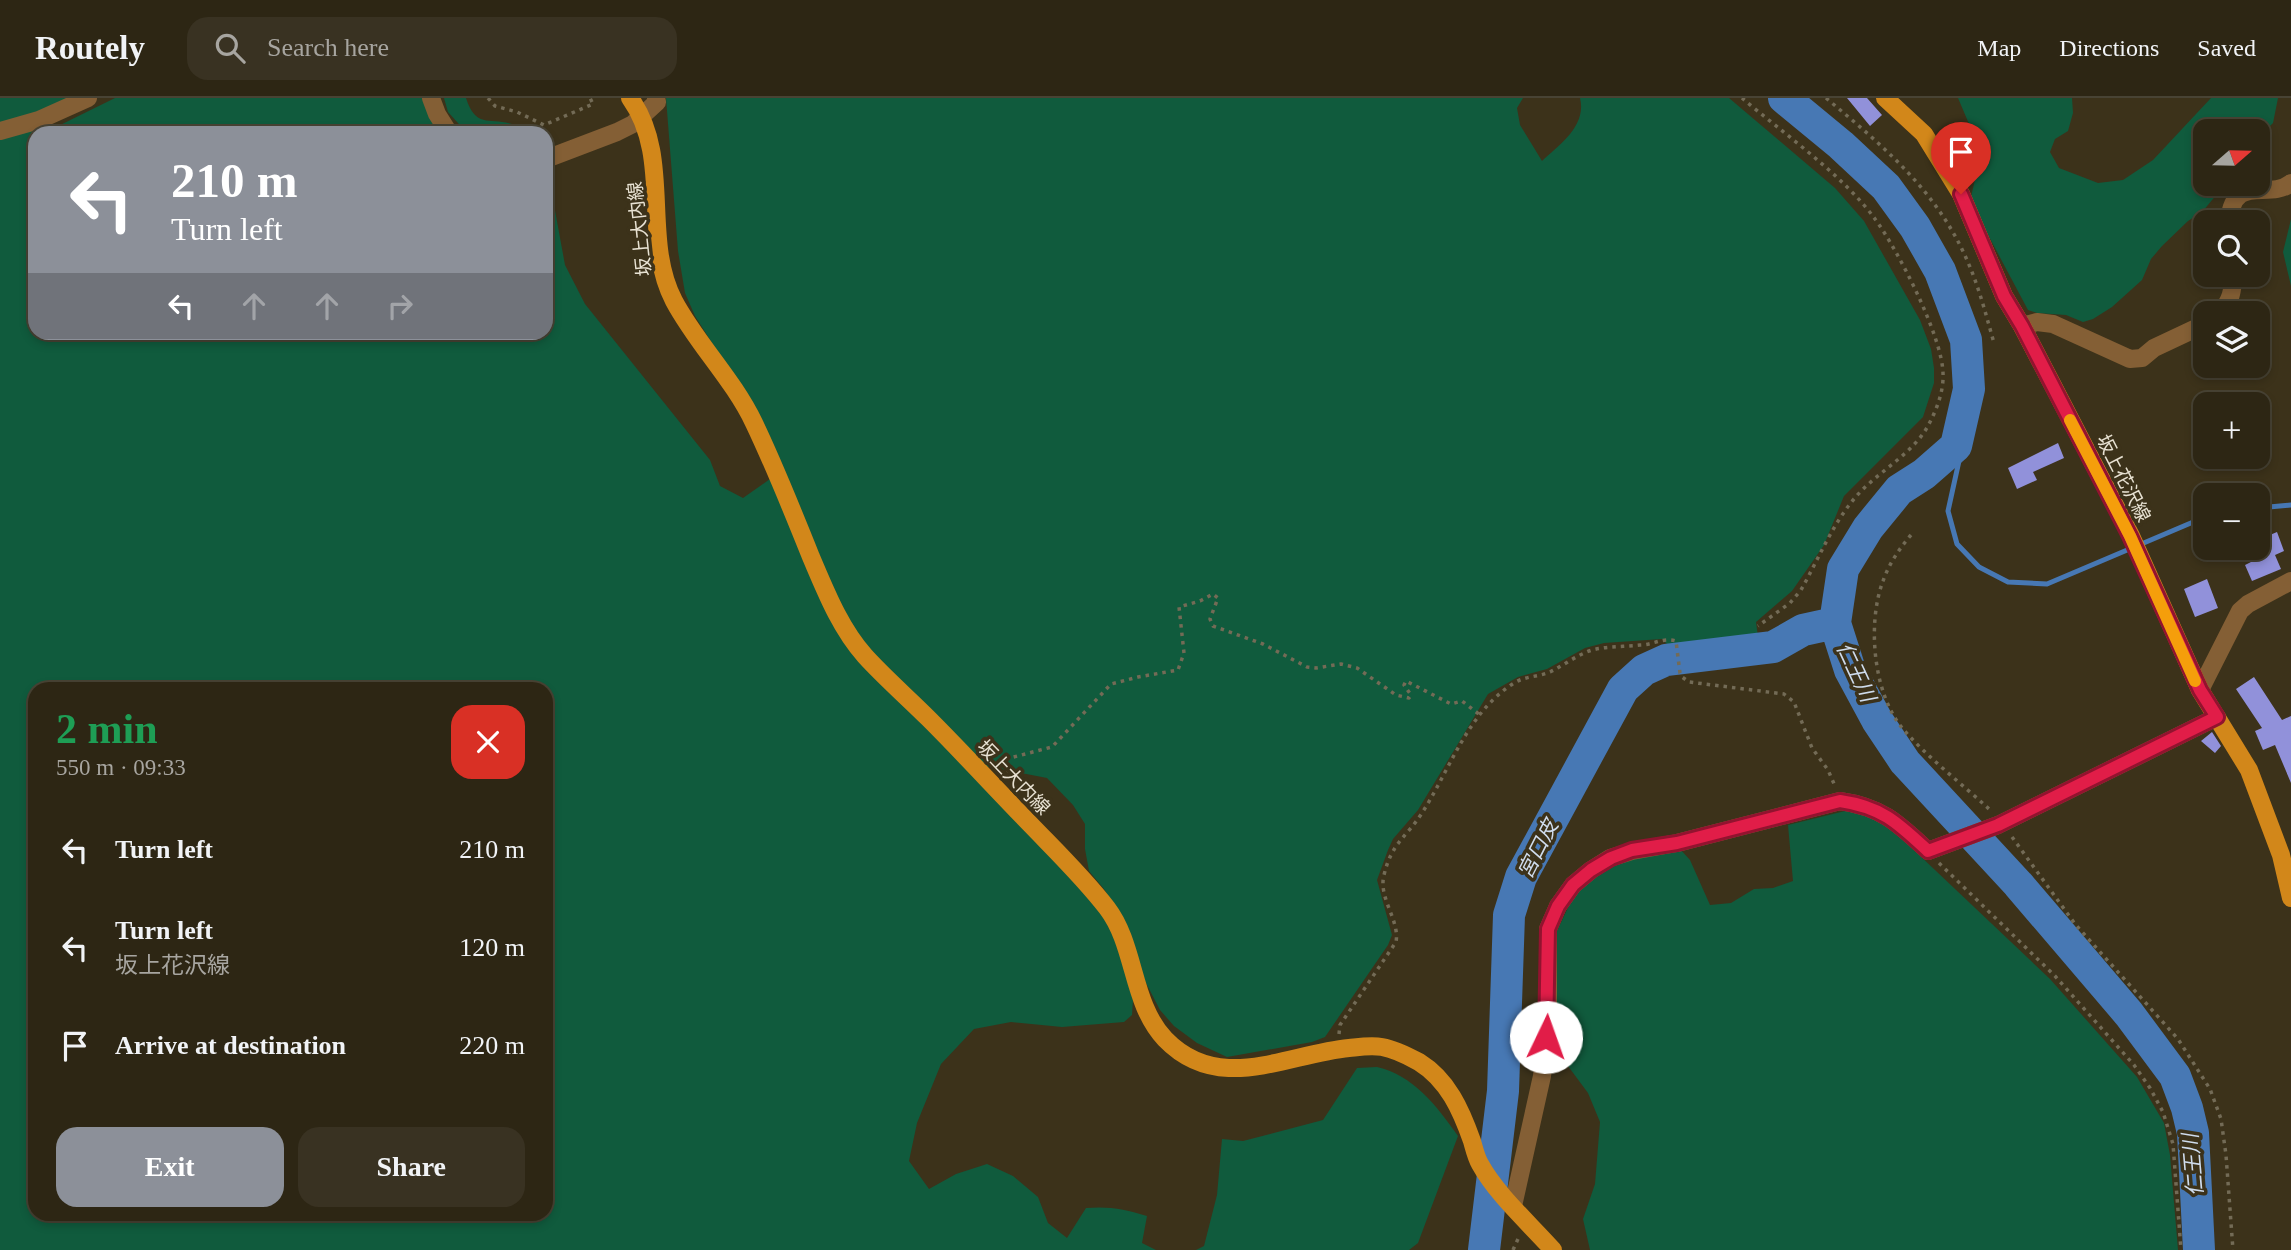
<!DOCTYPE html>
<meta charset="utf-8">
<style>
:root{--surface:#2d2614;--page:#393222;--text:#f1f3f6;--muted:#a7a5a0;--line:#484334;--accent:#8c9099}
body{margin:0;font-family:"Times New Roman","Noto Sans JP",serif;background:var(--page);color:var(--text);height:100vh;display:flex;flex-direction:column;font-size:26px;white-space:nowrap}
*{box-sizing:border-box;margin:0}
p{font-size:23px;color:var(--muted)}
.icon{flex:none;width:38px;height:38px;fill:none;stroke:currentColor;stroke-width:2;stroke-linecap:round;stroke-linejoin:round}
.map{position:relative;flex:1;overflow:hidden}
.side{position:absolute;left:28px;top:584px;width:525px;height:539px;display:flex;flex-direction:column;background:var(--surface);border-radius:21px;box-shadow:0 4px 10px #0003,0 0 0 2px var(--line)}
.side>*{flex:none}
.top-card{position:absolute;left:28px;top:28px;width:525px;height:214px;border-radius:21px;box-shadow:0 4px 10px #0003,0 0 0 2px var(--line);background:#8c9099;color:#fff;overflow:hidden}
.needle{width:46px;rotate:70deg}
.controls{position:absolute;left:2193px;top:21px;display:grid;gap:14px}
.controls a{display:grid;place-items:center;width:77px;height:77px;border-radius:14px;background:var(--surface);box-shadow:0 4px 10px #0003,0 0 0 2px var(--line);font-size:35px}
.pin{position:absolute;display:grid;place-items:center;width:60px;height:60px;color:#fff;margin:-72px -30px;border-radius:50% 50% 50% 0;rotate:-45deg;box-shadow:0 0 7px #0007}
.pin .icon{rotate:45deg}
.me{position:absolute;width:77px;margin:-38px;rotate:3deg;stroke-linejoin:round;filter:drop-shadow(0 0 5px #0008)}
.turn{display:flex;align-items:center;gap:24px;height:147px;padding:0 28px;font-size:32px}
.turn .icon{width:91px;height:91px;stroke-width:2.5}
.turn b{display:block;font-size:49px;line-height:60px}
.lanes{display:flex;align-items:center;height:66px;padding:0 28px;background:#0003;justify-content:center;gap:35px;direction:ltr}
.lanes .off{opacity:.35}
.round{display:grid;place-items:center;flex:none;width:74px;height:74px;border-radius:21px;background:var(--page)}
.summary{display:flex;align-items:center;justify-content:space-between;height:119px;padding:0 28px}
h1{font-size:42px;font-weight:700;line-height:52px;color:#1e9e55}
.cta{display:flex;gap:14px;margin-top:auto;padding:14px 28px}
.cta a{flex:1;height:80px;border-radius:21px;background:var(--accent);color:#fff;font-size:28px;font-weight:700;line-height:80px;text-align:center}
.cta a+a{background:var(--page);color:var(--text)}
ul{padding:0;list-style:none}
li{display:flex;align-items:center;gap:21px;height:98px;padding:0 28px}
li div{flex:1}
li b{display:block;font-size:26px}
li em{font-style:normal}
header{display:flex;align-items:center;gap:42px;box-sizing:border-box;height:98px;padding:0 35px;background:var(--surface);border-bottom:2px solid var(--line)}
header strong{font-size:33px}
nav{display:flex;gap:38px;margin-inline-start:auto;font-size:24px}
.search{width:490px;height:63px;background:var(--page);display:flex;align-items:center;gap:18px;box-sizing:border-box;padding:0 24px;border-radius:21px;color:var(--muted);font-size:26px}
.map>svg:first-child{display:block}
.green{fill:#105b3d;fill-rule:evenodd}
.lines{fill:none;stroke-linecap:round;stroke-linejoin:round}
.stream{stroke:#4778b4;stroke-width:5}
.river{stroke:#4778b4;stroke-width:32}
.building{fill:#9191da}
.path{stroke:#736b56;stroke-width:3.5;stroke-dasharray:3.5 5;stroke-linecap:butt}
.minor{stroke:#845f35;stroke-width:18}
.major{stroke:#d2871a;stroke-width:18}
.route-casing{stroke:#92132f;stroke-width:18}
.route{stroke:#e11d48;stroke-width:12}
.slow{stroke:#f59e0b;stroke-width:12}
.labels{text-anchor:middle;stroke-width:7;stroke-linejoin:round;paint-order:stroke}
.street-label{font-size:19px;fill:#e8e2d3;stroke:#3c321a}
.water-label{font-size:21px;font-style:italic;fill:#cfdced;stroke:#3c321a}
</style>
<header>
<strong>Routely</strong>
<div class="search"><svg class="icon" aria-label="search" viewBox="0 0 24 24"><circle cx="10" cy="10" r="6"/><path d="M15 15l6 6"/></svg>Search here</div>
<nav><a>Map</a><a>Directions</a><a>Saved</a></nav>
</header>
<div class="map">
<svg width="2291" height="1152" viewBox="0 0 2291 1152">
<rect width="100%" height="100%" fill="#3c321a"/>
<path class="green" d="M0,0H72L49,11L0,27Z
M115,0H422L437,35H35V234H546V74L550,85L565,167L585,206L710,362L720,388L743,400L770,381L827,509L966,670L1075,784L1101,814L1114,839L1128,883L1133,902L1132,917L1124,924L1062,929L1011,924L974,931L941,966L917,1025L909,1063L929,1091L956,1076L987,1066L1013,1078L1038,1099L1048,1125L1067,1140L1086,1110C1108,1108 1126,1111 1147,1118L1142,1145L1156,1152H0V39L40,27L48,33ZM35,592H546V1116H35Z
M444,0H466C476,31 489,19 512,26C518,28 523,32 528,35H467L448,14Z
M666,0H1523L1517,10L1520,27L1542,63C1559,47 1587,28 1580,0H1729L1835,90L1864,123L1920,222L1931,251L1934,270V285L1923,319L1844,398L1824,447L1792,493L1756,524L1758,539L1712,545L1697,542V549L1683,548L1673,552L1662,541L1604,545L1585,550L1547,571L1518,579L1488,596L1418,712L1393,741L1388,752L1377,782L1392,837L1388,847L1325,939L1312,944L1227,959L1197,945L1174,928L1160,912L1145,883L1125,825L1104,791L1089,773L1085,751V726L1073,707L1047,680L984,668L869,550L849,524L738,286L695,218L685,195L678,153Z
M1958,0H2072L2073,15L2068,33L2055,41L2050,54L2059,70L2098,85L2123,82L2153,62L2211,0H2278L2273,25L2258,40V33H2205V86H2224L2223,89L2202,114L2188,123L2162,148L2151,161L2142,182L2112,209L2093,221L2083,224L2066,217L2037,215L2028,212L1970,103L1980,60L1972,33Z
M2291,121V188L2283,154Z
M1845,713C1866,714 1881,725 1898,737L2050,881L2137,979L2164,1025L2170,1057L2178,1152H1590L1583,1121L1595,1086L1600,1024L1588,995L1565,964L1554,942V839L1576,793L1610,768L1633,761L1680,751L1690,762L1710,807L1731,805L1754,791L1773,790L1793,783L1788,727Z
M1377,969C1413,977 1437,1008 1458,1038L1418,1145L1409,1152H1196L1204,1148L1217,1097L1222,1041L1243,1043L1323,1022L1357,970Z"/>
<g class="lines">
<path class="stream" d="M1956,348L1959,363L1948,413L1957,446L1979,469L2008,484L2047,486L2205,419
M2258,410L2291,407"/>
<path class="river" d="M1784,0L1841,47L1886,89L1915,129L1940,173L1966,242L1969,291L1956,348L1924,376L1899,392L1868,430L1843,471L1835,525L1850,572L1877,622L1905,664L2018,786L2129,916L2175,978L2187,1010L2193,1035L2199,1152
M1484,1152L1503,993L1509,817L1521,779L1623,591L1644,572L1666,562L1773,549L1803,532L1835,525"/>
</g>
<path class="building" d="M1847,0H1867L1882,17L1870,28Z
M2058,345L2064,360L2033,374L2037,382L2017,391L2008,370Z
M2277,434L2284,453L2275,457L2281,471L2252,483L2245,467L2251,464L2245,450H2258V442Z
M2207,481L2218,510L2195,519L2184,491Z
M2254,579L2282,622L2291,618V685L2275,647L2263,652L2255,633L2262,630L2236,591Z
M2212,634L2221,648L2215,655L2201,643Z"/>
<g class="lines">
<path class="path" d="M488,0L495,8L517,14L544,27L593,6L590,0
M1742,0C1783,35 1844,78 1875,121C1898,152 1942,238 1943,275C1944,292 1937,311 1929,326C1913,357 1876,374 1854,401C1832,427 1818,462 1801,492L1790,505L1758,528
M1826,0C1882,47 1937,93 1967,162C1979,189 1986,217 1994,245
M1911,437C1899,451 1889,466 1883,483C1867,525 1873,596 1903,631C1927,659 1962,686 1989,711
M1013,681L1002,662L1052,649L1111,586L1138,579L1178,572L1184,555L1179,509L1200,503L1213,496L1218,500L1210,521L1213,528L1263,546L1307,569L1316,570L1341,566L1357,570L1396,597L1409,600L1411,597L1404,587L1406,583L1451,606L1462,603L1480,617
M2012,739L2075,826L2178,941L2210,991L2221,1021L2226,1057L2233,1152
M1939,765L2055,878L2134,967L2150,990L2163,1014L2173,1046L2181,1152
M1339,936L1340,927L1396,844C1400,822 1378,800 1384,777C1392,744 1406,740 1422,715C1451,670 1467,615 1514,585C1525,578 1538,579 1550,574C1564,567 1577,557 1592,552C1608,548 1624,549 1640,547C1653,547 1663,539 1676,543L1680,575L1682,579L1689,584L1784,596L1794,604L1812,650L1828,672L1835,688
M1513,1152L1518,1141"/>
<path class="minor" d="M431,0L437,16L449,35
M0,33L39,22L88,0
M546,61L617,34L633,26L657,4L656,0
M2229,124C2233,74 2268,103 2291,85
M2220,215C2231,203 2233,193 2233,177
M2022,228L2037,224L2053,226L2130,261L2142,260L2154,250L2205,226
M2200,592L2240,513L2248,506L2291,483
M1513,1108L1542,978L1548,920V831L1558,808L1573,787L1591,772L1610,760L1632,753L1677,745L1840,703C1882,709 1898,725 1928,753L1998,727L2217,619"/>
<path class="major" d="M630,0C673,60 641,140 674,203C697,246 733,281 754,325C775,369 793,414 811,459C826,494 840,530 865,558C885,580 908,600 929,621C963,655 996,691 1030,726C1056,753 1084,780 1107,810C1136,848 1131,905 1165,941C1219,997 1286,956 1349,950C1359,949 1371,947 1382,949C1394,951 1408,958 1419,964C1448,982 1461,1012 1472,1043C1474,1050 1476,1059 1480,1066C1497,1097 1530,1126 1553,1152
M1885,0L1924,36L1961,96L2004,198L2022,228L2131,438L2200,592L2249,672L2281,757L2291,800"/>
</g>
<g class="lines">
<defs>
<path id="route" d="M1546,939L1548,831L1558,808L1573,787L1591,772L1611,760L1632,752L1677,745L1840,703C1882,709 1898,725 1928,753L1998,727L2217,619L2200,592L2130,438L2022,228L2004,198L1961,96"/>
</defs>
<use href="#route" class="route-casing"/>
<use href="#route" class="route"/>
<path class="slow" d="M2070,322L2130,438L2195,583"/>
</g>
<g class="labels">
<g class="street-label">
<text transform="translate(639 131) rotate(-96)" y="7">坂上大内線</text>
<text transform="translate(2124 380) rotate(63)" y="7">坂上花沢線</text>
<text transform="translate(1014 679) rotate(46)" y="7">坂上大内線</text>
</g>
<g class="water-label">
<text transform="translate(1856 574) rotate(65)" y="7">仁王川</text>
<text transform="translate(1538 751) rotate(-63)" y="7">宮口皮</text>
<text transform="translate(2193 1067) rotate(-95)" y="7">仁王川</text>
</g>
</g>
</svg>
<div class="controls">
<a><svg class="needle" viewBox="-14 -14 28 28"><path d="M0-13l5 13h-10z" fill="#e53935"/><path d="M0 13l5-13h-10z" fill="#a7a5a0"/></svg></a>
<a><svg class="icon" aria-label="search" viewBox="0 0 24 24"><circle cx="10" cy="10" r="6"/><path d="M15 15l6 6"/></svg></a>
<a><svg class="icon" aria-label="layers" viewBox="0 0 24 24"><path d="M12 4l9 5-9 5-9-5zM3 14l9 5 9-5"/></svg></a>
<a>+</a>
<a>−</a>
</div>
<div class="pin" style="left:1961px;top:96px;background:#d93025"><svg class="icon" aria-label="arrive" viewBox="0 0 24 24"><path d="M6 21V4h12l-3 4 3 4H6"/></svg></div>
<svg class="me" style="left:1546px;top:939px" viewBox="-20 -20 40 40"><circle r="19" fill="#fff"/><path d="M0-13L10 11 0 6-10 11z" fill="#e11d48"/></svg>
<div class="top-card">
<div class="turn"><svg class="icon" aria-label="left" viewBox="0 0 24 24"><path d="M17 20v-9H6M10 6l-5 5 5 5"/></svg><div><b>210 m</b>Turn left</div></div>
<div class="lanes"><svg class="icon" aria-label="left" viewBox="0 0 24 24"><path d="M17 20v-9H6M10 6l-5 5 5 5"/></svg><svg class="icon off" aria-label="ahead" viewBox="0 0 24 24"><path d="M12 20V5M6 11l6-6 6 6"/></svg><svg class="icon off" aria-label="ahead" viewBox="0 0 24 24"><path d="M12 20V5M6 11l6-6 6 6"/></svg><svg class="icon off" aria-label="right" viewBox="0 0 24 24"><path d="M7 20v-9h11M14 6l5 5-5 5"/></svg></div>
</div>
<section class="side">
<div class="summary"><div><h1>2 min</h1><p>550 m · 09:33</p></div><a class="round" style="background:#d93025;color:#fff"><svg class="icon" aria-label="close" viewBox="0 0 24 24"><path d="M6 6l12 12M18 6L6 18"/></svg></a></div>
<ul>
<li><svg class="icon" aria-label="left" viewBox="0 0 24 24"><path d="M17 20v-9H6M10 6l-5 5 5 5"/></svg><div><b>Turn left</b></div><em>210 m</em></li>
<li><svg class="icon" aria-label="left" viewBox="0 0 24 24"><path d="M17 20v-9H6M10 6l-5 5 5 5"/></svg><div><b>Turn left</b><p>坂上花沢線</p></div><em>120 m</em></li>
<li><svg class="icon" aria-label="arrive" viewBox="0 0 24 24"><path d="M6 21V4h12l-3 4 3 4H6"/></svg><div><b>Arrive at destination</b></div><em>220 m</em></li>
</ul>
<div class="cta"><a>Exit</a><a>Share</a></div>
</section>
</div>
